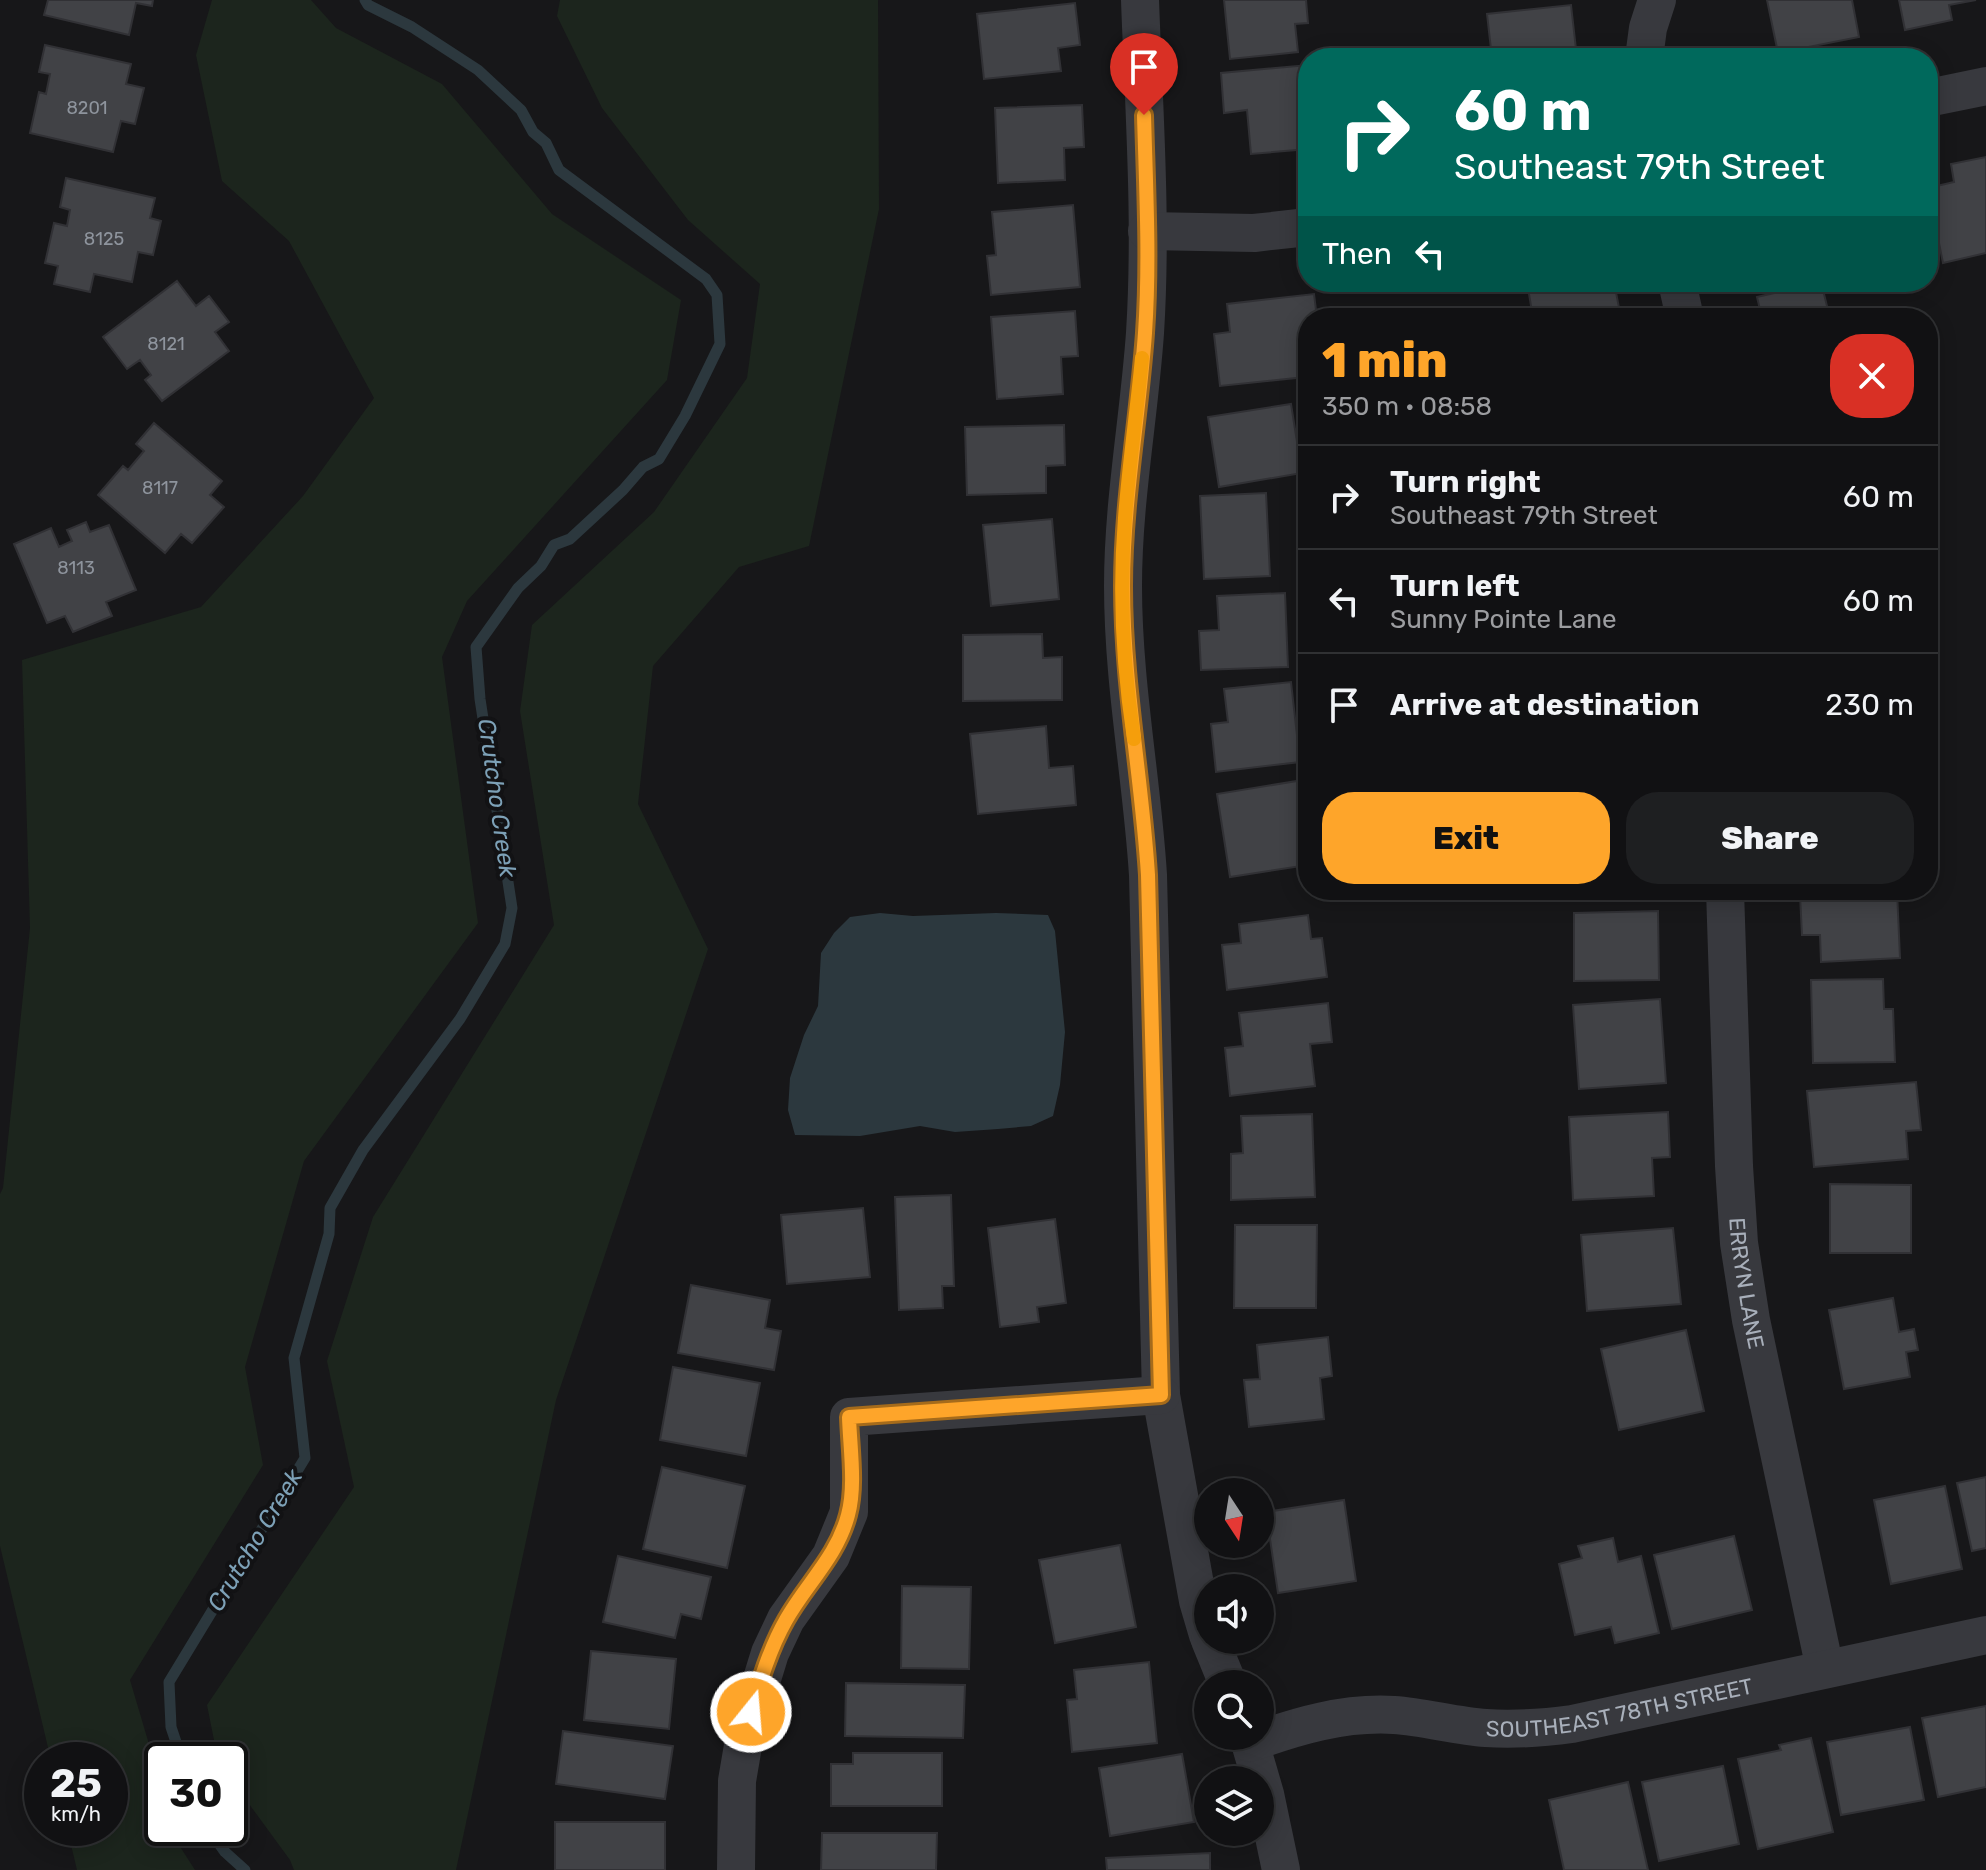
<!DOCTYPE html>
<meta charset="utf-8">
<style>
:root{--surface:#111113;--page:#1e1f21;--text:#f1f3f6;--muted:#9c9da0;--line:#303133;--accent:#fea52a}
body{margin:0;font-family:Rubik,sans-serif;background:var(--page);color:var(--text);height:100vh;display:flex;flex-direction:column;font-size:30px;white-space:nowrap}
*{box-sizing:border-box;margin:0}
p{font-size:26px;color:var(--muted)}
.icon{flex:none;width:44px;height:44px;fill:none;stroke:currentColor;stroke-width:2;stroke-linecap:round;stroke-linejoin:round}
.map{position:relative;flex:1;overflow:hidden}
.panel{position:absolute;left:1298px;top:308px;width:640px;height:592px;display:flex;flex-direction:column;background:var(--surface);border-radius:32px;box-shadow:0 4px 20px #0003,0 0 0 2px var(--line)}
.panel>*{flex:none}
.hud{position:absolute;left:1298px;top:48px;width:640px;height:244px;border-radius:32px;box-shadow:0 4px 20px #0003,0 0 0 2px var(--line);background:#00695c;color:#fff;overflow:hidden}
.needle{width:52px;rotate:168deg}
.fabs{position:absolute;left:1194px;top:1478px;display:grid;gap:16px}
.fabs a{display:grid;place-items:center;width:80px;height:80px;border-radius:50%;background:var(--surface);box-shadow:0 4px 20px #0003,0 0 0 2px var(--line);font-size:40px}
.speed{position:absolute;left:24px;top:1742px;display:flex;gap:16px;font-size:40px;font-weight:700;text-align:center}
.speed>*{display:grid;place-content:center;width:104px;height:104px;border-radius:50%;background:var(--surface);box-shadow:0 4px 20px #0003,0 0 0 2px var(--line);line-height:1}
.speed small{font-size:20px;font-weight:400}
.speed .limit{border:4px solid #111;border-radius:12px;background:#fff;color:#111}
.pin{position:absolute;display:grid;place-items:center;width:68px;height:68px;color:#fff;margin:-82px -34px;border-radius:50% 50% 50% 0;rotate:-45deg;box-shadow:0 0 8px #0007}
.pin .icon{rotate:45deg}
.me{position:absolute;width:88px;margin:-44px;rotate:17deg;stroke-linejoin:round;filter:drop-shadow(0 0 6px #0008)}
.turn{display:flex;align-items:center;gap:28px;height:168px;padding:0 24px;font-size:36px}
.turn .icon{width:104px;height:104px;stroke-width:2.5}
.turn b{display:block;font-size:56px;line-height:68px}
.then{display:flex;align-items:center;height:76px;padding:0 24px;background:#0003;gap:16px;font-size:30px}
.round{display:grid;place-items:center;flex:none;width:84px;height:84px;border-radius:32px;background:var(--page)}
.head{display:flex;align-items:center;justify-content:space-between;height:136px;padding:0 24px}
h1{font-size:48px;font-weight:800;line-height:60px;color:var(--accent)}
.action{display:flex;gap:16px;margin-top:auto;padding:16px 24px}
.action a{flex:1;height:92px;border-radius:32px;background:var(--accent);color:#111;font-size:32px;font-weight:800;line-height:92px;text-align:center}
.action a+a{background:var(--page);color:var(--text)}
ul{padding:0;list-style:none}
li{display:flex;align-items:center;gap:24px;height:104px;padding:0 24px;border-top:2px solid var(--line)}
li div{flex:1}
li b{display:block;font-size:30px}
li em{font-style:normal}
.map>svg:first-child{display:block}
.green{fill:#1c251d}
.water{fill:#2c383e}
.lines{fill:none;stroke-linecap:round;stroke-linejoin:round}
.stream{stroke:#2c383e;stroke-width:11}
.building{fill:#414246;stroke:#313135;stroke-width:2}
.street{stroke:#38393e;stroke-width:38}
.route-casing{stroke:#a56b1b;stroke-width:20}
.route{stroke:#fea52a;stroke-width:14}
.slow{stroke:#f59e0b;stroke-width:14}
.labels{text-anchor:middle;stroke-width:8;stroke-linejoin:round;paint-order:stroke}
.number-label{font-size:18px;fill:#8e949d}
.street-label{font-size:22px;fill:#a8afba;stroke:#121214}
.water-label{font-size:24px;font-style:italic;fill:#7da1b7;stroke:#121214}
</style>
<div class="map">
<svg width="1986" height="1870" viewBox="0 0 1986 1870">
<rect width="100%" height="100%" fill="#171719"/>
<path class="green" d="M212,0H311L336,28L442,84L552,214L681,300L667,380L467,601L442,657L478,923L304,1161L245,1367L263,1465L130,1680L162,1788V1828H174L179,1845L195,1870H77L67,1828H110V1760H51L0,1546V1194L3,1188L30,928L22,660L201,607L303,496L374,398L289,241L222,181L196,55Z
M560,0H878L879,209L809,546L739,567L653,666L638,804L708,949L556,1400L456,1870H294L290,1860L230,1778V1760H218L207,1705L354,1487L327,1361L373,1217L554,925L520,711L532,625L654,512L747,378L760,284L688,220L602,108L557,16Z"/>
<path class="water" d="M880,913L913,916L996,913L1048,915L1055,931L1065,1032L1060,1085L1053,1116L1031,1126L998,1129L955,1132L920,1126L860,1136L795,1135L788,1110L790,1078L804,1035L818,1006L821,953L834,933L850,917Z"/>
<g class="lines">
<path class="stream" d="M182,1760L171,1727L169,1682L305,1458L294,1358L329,1234L330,1208L363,1150L460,1019L505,944L512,908L480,699L476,647L518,588L541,566L554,545L570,539L623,490L643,467L659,459L685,416L720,344L717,295L706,279L559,170L546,143L533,132L521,110L478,70L412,27L368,5L365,0
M208,1828L225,1852L245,1870"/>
</g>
<path class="building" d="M48,0H153L152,6L136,3L129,35L44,15Z
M1224,0H1306L1308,23L1295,24L1298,52L1230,59Z
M1767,0H1852L1859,37L1778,53Z
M1899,0H1976L1949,5L1952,20L1905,30Z
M1075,3L1080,45L1058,48L1061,71L984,79L977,14Z
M1571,5L1577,58H1492L1487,14Z
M45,45L131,64L126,84L144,88L135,124L121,121L113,152L30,133L39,92L46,94L50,74L39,72Z
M1308,65V149L1251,154L1247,110L1224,113L1221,73Z
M1082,105L1084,147L1064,148L1065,180L998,183L995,108Z
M1986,157V253L1943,263L1928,188L1954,182L1951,164Z
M66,178L155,198L150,218L161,221L153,255L138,252L132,282L94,274L90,292L54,284L58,266L45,263L54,223L67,226L70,210L60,207Z
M1073,205L1080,287L991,295L987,256L996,255L992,212Z
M177,281L196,306L209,296L229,322L215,332L229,351L162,401L145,380L151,375L140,360L127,369L103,337Z
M1527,282H1614L1621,318H1533Z
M1821,282L1830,318H1762L1757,297Z
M1314,294L1317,318H1308V339L1300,340L1305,377L1220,386L1214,334L1230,332L1227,304Z
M1075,311L1078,356L1061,357L1063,394L997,399L991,317Z
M1291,404L1302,473L1219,487L1208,417Z
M154,423L222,481L210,495L224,507L192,543L181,534L165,553L98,495L123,466L128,470L144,451L136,444Z
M1064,425L1065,465L1046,466V493L967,495L965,427Z
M1266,493L1270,576L1204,579L1200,496Z
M1052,519L1059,599L991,606L983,525Z
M86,522L90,532L109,525L136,590L106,602L112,616L73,632L65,616L47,623L14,544L51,528L59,547L72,541L67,530Z
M1285,593L1288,667L1201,670L1199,631L1219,630L1217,596Z
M1042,634L1043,658L1062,657V700L963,701V635Z
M1291,682L1300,762L1216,772L1211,724L1228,722L1224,689Z
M1046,726L1049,768L1073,766L1076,805L978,814L970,734Z
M1297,781L1308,865L1230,877L1217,794Z
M1897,891L1900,958L1821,962L1820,935H1802L1800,895Z
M1658,911L1659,980L1574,981V913Z
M1308,915L1311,939L1322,938L1327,977L1227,990L1222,945L1241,943L1239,924Z
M1883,979L1884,1009H1893L1895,1062L1813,1063L1811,980Z
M1660,999L1666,1083L1579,1089L1573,1005Z
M1328,1003L1332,1042L1310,1044L1315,1086L1230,1096L1225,1048L1243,1046L1239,1013Z
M1916,1082L1921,1130L1906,1131L1908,1159L1814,1167L1807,1091Z
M1668,1112L1670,1157L1652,1158L1654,1196L1573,1200L1569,1117Z
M1312,1114L1315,1197L1231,1200V1154L1243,1153L1241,1116Z
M1830,1184L1911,1185V1253H1830Z
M951,1195L954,1286H942L943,1308L899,1310L895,1197Z
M863,1208L870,1277L787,1284L781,1215Z
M1055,1219L1066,1303L1037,1307L1039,1322L1000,1327L988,1228Z
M1235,1225H1317L1316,1308H1234Z
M1673,1228L1681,1304L1587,1311L1581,1235Z
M691,1285L770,1300L765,1328L781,1331L774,1370L678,1353Z
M1893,1298L1899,1332L1914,1329L1918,1350L1906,1352L1910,1377L1844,1389L1829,1310Z
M1686,1330L1704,1411L1619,1430L1601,1349Z
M1328,1337L1332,1376L1320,1378L1324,1419L1249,1427L1244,1380L1260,1379L1257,1345Z
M673,1367L760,1383L746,1456L660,1440Z
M662,1467L745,1486L727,1568L643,1549Z
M1986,1477V1548L1972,1551L1957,1483Z
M1945,1486L1962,1569L1891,1584L1874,1500Z
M1344,1500L1356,1581L1278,1593L1266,1512Z
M1734,1536L1752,1610L1672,1629L1654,1555Z
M1613,1538L1618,1562L1641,1556L1659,1633L1615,1643L1611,1627L1575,1635L1559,1564L1582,1558L1578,1546Z
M1120,1545L1136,1627L1055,1643L1039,1560Z
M618,1556L711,1577L701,1619L681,1614L675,1638L603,1622Z
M902,1586L971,1587L969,1669L901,1668Z
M591,1651L676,1659L669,1729L584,1720Z
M1149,1662L1157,1743L1072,1752L1067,1700L1077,1699L1074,1670Z
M846,1683L965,1685L963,1738L845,1736Z
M1986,1706V1787L1938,1797L1922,1718Z
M1910,1727L1924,1800L1841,1815L1827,1742Z
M563,1731L673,1746L665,1799L556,1784Z
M1811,1738L1833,1832L1758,1849L1738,1759L1781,1750L1779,1745Z
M853,1753H942V1806H831V1764H853Z
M1182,1754L1194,1822L1110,1836L1099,1768Z
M1723,1766L1739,1844L1659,1861L1642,1782Z
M1628,1782L1648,1870H1564L1549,1800Z
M555,1822H665V1870H555Z
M822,1833H937L936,1870H821Z
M1210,1853V1870H1107L1106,1858Z"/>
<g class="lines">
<g class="street">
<path d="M1140,0C1144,110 1152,223 1145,333C1139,418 1123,501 1123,586C1123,684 1142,779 1148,875L1161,1395L1198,1601L1208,1635"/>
<path d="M1644,58L1648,28L1657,0"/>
<path d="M1928,98L1986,86"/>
<path d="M1147,231L1254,233L1308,227"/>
<path d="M1677,282L1685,318"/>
<path id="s1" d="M1725,890L1734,1166L1739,1243L1751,1320L1825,1669"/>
<path d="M1210,1640L1228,1684"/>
<path d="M1248,1736L1265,1794L1281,1870"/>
<path id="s2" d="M1250,1743C1297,1726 1344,1712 1394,1715C1425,1717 1455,1726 1486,1728C1515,1730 1542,1728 1572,1724L1986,1635"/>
<path d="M736,1870L737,1781L745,1734L770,1653L786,1619L831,1556L849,1512V1417L1161,1395"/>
</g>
</g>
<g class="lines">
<defs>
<path id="route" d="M751,1712C760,1681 770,1648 786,1620C806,1584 837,1557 848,1515C856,1486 850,1448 849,1417L1161,1395L1148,875C1142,779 1123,684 1123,586C1123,501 1139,418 1145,333C1150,261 1146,188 1144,115"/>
</defs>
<use href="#route" class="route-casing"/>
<use href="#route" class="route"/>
<path class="slow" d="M1134,739C1123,667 1119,591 1125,518C1129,464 1137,411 1142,358"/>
</g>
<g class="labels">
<g class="number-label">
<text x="87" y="114">8201</text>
<text x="104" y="245">8125</text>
<text x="166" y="350">8121</text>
<text x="160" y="494">8117</text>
<text x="76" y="574">8113</text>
</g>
<g class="street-label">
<text dy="8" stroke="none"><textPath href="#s1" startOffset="394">ERRYN LANE</textPath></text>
<text dy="8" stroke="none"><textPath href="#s2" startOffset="376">SOUTHEAST 78TH STREET</textPath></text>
</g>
<g class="water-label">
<text transform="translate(497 798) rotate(82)" y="8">Crutcho Creek</text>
<text transform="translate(255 1540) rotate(-59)" y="8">Crutcho Creek</text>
</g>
</g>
</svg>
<div class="fabs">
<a><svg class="needle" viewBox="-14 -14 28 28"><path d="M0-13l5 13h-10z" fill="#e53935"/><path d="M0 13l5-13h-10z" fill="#9c9da0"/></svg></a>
<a><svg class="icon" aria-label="sound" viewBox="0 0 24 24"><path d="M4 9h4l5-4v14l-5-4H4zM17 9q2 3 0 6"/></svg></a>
<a><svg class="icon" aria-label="search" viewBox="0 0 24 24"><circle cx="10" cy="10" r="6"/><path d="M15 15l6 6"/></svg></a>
<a><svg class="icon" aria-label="layers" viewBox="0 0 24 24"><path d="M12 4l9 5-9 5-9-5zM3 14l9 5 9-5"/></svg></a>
</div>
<div class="speed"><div>25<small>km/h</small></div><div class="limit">30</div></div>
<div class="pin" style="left:1144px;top:115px;background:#d93025"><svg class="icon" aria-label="arrive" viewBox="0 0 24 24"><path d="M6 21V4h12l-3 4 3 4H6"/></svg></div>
<svg class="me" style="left:751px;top:1712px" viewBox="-20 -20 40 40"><circle r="17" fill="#fea52a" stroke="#fff" stroke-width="3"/><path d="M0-11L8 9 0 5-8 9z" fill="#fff"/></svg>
<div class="hud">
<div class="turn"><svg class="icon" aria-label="right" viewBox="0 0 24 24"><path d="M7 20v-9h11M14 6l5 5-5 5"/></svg><div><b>60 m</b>Southeast 79th Street</div></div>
<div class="then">Then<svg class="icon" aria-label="left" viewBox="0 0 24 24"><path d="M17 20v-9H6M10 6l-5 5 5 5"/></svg></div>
</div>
<section class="panel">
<div class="head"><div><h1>1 min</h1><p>350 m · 08:58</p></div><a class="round" style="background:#d93025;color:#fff"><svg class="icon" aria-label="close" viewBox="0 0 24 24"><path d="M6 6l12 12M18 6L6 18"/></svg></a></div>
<ul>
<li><svg class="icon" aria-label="right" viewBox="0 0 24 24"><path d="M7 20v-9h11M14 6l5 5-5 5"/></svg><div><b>Turn right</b><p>Southeast 79th Street</p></div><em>60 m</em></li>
<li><svg class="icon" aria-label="left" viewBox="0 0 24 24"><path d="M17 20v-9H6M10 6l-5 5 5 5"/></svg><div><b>Turn left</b><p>Sunny Pointe Lane</p></div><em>60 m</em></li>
<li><svg class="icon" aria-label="arrive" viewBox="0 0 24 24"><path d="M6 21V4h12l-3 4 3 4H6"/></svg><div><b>Arrive at destination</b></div><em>230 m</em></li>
</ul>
<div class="action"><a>Exit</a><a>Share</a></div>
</section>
</div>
